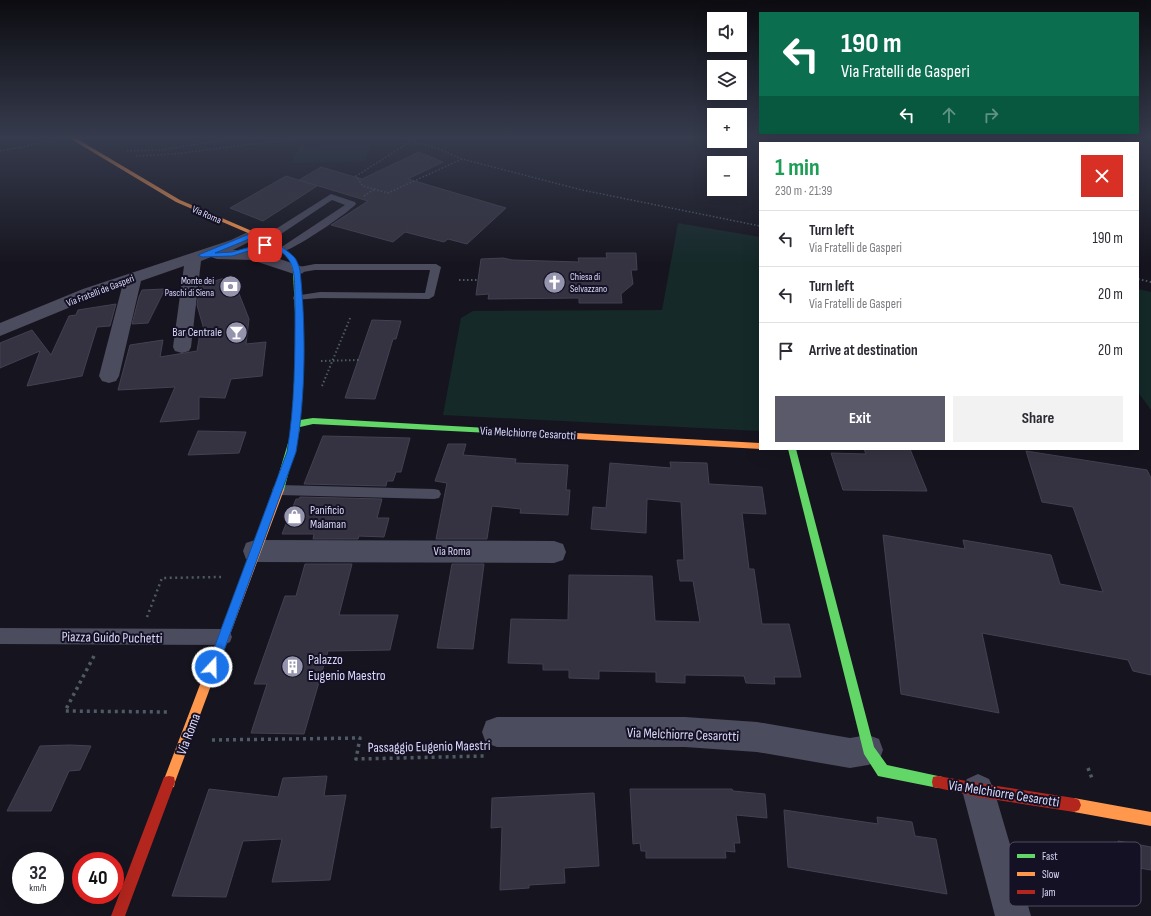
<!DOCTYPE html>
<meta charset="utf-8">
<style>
:root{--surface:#fff;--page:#f2f2f3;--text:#2b2b33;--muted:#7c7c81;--line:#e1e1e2;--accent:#5b5a6a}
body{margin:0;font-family:"Sofia Sans Condensed",sans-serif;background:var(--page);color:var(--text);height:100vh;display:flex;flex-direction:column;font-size:15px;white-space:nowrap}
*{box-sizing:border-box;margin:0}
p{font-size:13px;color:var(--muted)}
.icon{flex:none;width:22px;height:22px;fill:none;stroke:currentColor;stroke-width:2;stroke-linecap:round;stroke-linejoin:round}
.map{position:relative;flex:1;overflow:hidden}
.panel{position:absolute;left:759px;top:142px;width:380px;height:308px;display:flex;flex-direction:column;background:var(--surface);border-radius:0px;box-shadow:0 4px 16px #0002}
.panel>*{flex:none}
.banner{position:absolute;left:759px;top:12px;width:380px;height:122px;border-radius:0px;box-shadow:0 4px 16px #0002;background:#0b6e4f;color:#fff;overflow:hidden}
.fabs{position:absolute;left:707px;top:12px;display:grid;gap:8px}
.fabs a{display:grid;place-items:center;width:40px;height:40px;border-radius:0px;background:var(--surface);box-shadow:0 4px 16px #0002;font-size:20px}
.speed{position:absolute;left:12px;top:852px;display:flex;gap:8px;font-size:20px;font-weight:700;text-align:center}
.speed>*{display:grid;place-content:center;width:52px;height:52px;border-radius:50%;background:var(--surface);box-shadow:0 4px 16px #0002;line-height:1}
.speed small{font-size:10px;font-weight:400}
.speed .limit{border:6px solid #d22;background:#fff;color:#111}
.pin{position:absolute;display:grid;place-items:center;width:34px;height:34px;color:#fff;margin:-17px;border-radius:8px;box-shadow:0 2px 6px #0006}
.me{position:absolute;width:44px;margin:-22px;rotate:21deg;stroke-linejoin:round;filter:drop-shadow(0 0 3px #0008)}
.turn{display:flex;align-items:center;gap:14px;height:84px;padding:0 16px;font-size:18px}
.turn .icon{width:52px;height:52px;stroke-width:2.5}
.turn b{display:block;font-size:28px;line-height:34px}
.lanes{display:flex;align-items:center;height:38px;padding:0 16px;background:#0003;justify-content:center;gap:20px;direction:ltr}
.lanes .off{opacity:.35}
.round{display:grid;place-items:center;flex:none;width:42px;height:42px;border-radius:0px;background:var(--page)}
.overview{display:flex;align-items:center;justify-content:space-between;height:68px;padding:0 16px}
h1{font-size:24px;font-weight:700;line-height:30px;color:#1e9e55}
.button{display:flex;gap:8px;margin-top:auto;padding:8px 16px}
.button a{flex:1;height:46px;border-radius:0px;background:var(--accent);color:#fff;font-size:16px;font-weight:700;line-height:46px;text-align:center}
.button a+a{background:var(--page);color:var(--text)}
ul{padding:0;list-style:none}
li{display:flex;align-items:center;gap:12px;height:56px;padding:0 16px;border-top:1px solid var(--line)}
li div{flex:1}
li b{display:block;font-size:15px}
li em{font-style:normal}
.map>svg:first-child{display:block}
.green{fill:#152929}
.building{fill:#353341;stroke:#434152}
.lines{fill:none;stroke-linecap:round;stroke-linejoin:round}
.path-far3{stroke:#4e5b65;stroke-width:1.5;stroke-dasharray:1.5 2;stroke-linecap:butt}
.path-far2{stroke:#4e5b65;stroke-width:2;stroke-dasharray:1.5 2.5;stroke-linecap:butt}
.path-far1{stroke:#4e5b65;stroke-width:2.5;stroke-dasharray:2 3.5;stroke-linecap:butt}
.path{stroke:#4e5b65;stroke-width:3.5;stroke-dasharray:3 4;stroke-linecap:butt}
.lane{fill:#4c4c5f;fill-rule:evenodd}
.street{fill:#4c4c5f;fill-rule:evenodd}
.fast{fill:#63d668;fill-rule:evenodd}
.slow{fill:#ff974d;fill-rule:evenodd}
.jam{fill:#b3261e;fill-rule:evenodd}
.route{fill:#1a73e8;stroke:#114b97}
.labels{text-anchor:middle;stroke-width:4;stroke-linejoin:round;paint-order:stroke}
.far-street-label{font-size:10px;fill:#dad8fa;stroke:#131123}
.far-poi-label{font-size:10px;fill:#dad8fa;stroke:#131123;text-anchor:start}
.poi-label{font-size:12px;fill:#dad8fa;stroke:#131123;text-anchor:end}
.street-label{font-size:12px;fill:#dad8fa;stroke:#131123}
.near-street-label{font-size:14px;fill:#dad8fa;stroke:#131123}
.near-poi-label{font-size:14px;fill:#dad8fa;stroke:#131123;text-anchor:start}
.key{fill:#131123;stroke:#4f4d64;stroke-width:1}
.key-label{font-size:11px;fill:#dad8fa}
</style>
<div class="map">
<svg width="1151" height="916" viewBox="0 0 1151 916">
<rect width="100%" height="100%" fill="#16151f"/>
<path class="green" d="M371,144L365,161L291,163L300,146Z
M678,223L760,237V431L443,415L461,318L473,311L662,310Z
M1138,289L1151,292V410L1138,392Z"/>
<path class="building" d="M419,152L443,162L408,179L506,208L467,244L448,239L444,242L405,232L393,242L331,225L368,201L299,180L321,167L362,179Z
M286,176L317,186L263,221L230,208Z
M606,253H636L637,270H631L633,284L621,294L622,303H579V298L488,299L489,294L476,295L481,259L503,258L512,260L579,262L578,258H607Z
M232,276L249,319L246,344L266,342L262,376L231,379L225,398L199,397V419L160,422L175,387L118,390L130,345L163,340L160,357L197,351L200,333H205L197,305L200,285Z
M165,289L148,323L132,324L139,297L142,290Z
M116,304L110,326L97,327L82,376L27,386L40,351L0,368V343L32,330L51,355L69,316L76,315L78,310Z
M372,320L401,321L396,339H393L375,399L345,398Z
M198,431L246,432L239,453L188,455Z
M323,436L410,438L401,472H396L393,481H387L386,486L304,484Z
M448,444H466L463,455L516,459L515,463L568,465L566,490H570L568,515L520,513L521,509L492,506L487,539H436L447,483L435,481Z
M864,449H910L927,491L843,490L831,453L866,454Z
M1026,451L1147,470L1151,478V675L1133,671L1128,660L982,633L999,713L901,694L883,535L965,549L963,540L1051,555L1060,584L1103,592L1073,507L1042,502Z
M670,462L707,463L709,484L762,487L766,514L742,513L749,569H754L762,624H789L801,677H774L775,684L746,683L744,676L685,675V683L656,682V672L599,671V679L569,678V670H543V664L508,663L511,619L568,620L569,575L652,576L655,621L700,622L693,581H680L677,560H684L681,502L647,499L646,533L591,529L593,507L606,508L610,463L671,468Z
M300,497L382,499L377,518H389L384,537L359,536L358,539H313L314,534H282L296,499H299Z
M305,564H352L339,615H398L390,650L328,651L304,734L251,733L267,684H254L285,596H296Z
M452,564H484L473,649L437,648Z
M70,745L91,746L80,770L69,771L51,811H7L40,746Z
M327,776L324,796L346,795L330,880L272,882L282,839L243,841L226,897L172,896L209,789L278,797L283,778Z
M630,789H732L733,791L765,794L767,818L736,815L740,843H734L735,852L725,851L726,858H646V851H641L640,843L633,844Z
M594,793L599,866L564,868L565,883L529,885V888L500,890L502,827L491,828L492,798Z
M784,810L878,824L877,817L912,822L915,836L936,839L947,894L788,867Z
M1118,841L1151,847V870L1127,866Z"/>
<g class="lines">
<path class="path-far3" d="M398,136L439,149L462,159L582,190L760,226
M413,140L356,176L363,186L388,193L462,159
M0,151L53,141
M127,151L162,150L245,136
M136,156L174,154L318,136
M364,196L375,189"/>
<path class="path-far2" d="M1138,279L1151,282
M459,280H478
M321,361L359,360
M322,386L351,316"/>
<path class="path-far1" d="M147,617L162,578L221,577"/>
<path class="path" d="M94,656L65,711L168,712
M212,740L360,738L356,759L484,756
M1088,768L1093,781"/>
<path class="lane" d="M331,194L355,202L356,204C348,213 289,254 279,252L277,250L345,205L332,200L281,234L265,242L260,239Z
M315,264H436L441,267L434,296L429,299L320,298L294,300L293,298L294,296L320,292L425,293L430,270H315L297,273L292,270L294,268Z
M279,485L434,489L439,490L441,494L439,498L434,499L279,495L274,494L272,490L274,486Z
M0,628L224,629L230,632L232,637L230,642L224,645L0,644Z"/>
<path class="street" d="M254,229L259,231L262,234L259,237L233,250H254L303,267L305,270L303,273L297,275L252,260L217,259L211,257L201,261L191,347L189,351L182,353L175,351L173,347L184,266L141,281L119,376L116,381L109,383L102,381L99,376L122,287L95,297L0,336V323L83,289L231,240Z
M255,540L554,541L563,544L566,552L563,560L554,563L255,562L246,559L243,551L246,543Z
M497,717H685L757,722L850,738L868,735L879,739L883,750L879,761L868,765L850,768L757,752L685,747H497L486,743L482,732L486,721Z
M978,774L989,779L994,790L1031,916H995L962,790L967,779Z"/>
<path class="fast" d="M286,251L296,260L299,271L303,313V367L300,420L313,418L487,428L490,429L491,431L490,433L313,424L300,427L299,433L284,490L282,493H276L274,490L291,433L295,367V313L293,271L290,261L283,253Z
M788,449H796L874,747L887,765L938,776L943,777L944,782L943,787L938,788L878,776L864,754Z"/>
<path class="slow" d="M66,136H72L180,200L259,234L289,253L284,254L255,236L176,202Z
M487,428L760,443L761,449L487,434L483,431Z
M279,486L282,487L284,490L175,782L174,787L169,788L164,787L163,782L274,490L276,487Z
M1074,798L1151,812V826L1074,812L1069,810L1067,805L1069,800Z"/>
<path class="jam" d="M169,776L174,777L175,782L125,916H111L164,777Z
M938,776L978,783L1074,798L1079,800L1081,805L1079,810L1074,812L978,797L938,788L933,787L932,782L933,777Z"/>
</g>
<linearGradient id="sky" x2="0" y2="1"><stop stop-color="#0c0c11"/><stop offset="0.52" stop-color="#363b4d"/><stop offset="1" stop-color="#363b4d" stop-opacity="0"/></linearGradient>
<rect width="1151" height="264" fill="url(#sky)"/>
<path class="route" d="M252,233C262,232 288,250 295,258C297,261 299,266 300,270C306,329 306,393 296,452L218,667L217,671L212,673L208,671L207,667L287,452C295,404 295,357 295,308C294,296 297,271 289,260C282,249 266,243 254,237L215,253L232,252L265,243L268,245L232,256L202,257L198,255Z"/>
<defs>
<symbol id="church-disc" viewBox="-11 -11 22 22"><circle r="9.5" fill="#9594ad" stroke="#131123"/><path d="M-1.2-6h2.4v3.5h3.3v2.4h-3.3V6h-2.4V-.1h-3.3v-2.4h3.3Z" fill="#fff"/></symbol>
<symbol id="bank-disc" viewBox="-11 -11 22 22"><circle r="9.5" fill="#9594ad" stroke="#131123"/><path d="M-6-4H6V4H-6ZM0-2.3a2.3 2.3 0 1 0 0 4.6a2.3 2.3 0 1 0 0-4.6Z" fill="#fff"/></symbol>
<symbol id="bar-disc" viewBox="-11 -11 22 22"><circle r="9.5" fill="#9594ad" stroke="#131123"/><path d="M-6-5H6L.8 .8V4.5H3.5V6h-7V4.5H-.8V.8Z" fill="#fff"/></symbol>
<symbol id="shop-disc" viewBox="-11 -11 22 22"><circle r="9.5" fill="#9594ad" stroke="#131123"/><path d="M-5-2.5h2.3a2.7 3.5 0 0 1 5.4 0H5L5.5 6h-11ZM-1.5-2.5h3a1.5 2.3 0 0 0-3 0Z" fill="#fff"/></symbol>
<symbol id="building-disc" viewBox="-11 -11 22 22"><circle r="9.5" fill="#9594ad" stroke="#131123"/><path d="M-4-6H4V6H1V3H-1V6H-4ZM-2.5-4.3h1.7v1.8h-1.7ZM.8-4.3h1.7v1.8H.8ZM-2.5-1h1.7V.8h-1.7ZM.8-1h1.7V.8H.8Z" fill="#fff"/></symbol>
</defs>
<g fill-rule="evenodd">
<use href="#church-disc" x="542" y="270" width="25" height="25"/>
<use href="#bank-disc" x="218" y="274" width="25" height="25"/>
<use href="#bar-disc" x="224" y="320" width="25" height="25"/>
<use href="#shop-disc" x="282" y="504" width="25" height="25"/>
<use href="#building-disc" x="280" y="654" width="25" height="25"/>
</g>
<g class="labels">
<g class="far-street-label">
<text transform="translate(207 214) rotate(24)" y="4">Via Roma</text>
<text transform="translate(100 290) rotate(-21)" y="4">Via Fratelli de Gasperi</text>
</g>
<g class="far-poi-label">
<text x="570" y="280">Chiesa di<tspan x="570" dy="12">Selvazzano</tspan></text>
<text x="214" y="284" text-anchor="end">Monte dei<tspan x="214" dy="12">Paschi di Siena</tspan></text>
</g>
<g class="poi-label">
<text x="222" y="336">Bar Centrale</text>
<text x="310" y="514" text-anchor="start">Panificio<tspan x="310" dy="14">Malaman</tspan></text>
</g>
<g class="street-label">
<text transform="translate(528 433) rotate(3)" y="4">Via Melchiorre Cesarotti</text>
<text x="452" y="555">Via Roma</text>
</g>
<g class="near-street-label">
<text transform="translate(112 637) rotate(1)" y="5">Piazza Guido Puchetti</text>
<text transform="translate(188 734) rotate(-69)" y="5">Via Roma</text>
<text transform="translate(683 734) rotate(2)" y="5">Via Melchiorre Cesarotti</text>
<text transform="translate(429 746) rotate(-1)" y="5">Passaggio Eugenio Maestri</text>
<text transform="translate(1004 793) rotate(9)" y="5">Via Melchiorre Cesarotti</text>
</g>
<g class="near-poi-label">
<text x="308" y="664">Palazzo<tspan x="308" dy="16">Eugenio Maestro</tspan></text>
</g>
</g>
<rect x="1009" y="842" width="132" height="64" rx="6" class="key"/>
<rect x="1017" y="854" width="18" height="4" fill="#63d668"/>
<rect x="1017" y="872" width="18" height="4" fill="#ff974d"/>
<rect x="1017" y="890" width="18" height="4" fill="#b3261e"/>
<g class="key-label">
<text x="1042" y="860">Fast</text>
<text x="1042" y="878">Slow</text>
<text x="1042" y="896">Jam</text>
</g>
</svg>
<div class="fabs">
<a><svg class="icon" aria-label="sound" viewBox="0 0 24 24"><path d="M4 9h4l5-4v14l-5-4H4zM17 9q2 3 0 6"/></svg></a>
<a><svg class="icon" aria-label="layers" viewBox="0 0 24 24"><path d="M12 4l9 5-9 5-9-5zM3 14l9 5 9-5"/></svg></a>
<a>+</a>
<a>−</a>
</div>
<div class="speed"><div>32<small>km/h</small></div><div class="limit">40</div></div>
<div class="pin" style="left:265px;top:245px;background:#d93025"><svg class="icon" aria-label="arrive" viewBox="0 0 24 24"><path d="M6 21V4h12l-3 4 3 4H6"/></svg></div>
<svg class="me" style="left:212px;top:667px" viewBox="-20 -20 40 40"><circle r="17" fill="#1a73e8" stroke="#fff" stroke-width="3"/><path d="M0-11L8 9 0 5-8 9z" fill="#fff"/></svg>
<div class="banner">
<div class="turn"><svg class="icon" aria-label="left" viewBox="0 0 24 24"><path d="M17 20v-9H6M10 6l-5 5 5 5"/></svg><div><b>190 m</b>Via Fratelli de Gasperi</div></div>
<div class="lanes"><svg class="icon" aria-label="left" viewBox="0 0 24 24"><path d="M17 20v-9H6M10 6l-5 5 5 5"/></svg><svg class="icon off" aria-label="ahead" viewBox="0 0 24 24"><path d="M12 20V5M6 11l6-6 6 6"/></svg><svg class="icon off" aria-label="right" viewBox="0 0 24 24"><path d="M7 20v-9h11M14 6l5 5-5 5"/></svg></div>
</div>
<section class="panel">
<div class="overview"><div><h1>1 min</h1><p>230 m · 21:39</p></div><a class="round" style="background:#d93025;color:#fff"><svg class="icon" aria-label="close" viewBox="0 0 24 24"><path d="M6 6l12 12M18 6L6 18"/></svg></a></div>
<ul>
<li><svg class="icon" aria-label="left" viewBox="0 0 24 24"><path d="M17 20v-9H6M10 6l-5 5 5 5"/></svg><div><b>Turn left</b><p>Via Fratelli de Gasperi</p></div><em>190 m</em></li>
<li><svg class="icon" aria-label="left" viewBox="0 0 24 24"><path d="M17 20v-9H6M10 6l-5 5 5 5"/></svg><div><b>Turn left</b><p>Via Fratelli de Gasperi</p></div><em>20 m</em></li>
<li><svg class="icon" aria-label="arrive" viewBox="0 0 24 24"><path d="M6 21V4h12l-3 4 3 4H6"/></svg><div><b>Arrive at destination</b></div><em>20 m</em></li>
</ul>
<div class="button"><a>Exit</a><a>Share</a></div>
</section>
</div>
